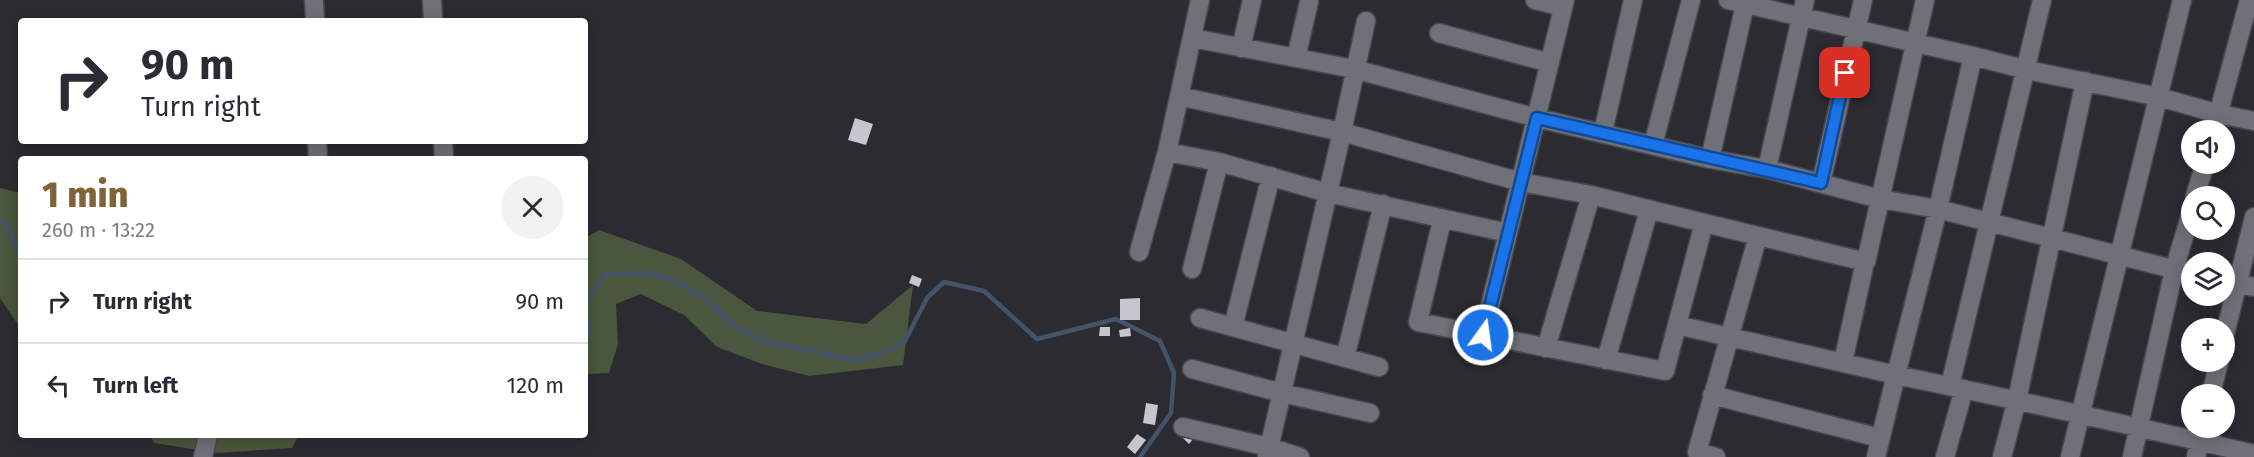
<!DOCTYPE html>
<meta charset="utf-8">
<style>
:root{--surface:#fff;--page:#f2f2f3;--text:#2b2b33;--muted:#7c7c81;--line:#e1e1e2;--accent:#816436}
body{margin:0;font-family:"Fira Sans",sans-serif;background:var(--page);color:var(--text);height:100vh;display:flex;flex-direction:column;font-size:22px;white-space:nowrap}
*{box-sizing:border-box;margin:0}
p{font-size:20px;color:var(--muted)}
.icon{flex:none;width:33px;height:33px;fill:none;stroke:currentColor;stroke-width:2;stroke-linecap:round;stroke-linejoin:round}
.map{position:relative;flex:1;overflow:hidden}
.details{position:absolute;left:18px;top:156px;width:570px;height:282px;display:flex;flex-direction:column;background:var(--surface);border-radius:6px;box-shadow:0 3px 15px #0003}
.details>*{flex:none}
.hud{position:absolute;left:18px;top:18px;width:570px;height:126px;border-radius:6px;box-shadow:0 3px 15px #0003;background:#fff;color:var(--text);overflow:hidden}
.tools{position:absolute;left:2181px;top:120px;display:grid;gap:12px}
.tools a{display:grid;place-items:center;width:54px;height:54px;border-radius:50%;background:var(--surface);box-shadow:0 3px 15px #0003;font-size:30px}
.pin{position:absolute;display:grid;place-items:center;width:51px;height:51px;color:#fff;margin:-26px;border-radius:12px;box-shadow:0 3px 9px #0006}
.me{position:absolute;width:66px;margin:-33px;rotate:14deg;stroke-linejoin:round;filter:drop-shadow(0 0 4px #0008)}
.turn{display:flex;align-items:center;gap:21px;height:126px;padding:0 24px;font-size:27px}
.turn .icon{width:78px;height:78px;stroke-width:2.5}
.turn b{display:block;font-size:42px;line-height:51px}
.round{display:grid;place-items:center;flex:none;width:63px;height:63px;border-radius:32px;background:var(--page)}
.head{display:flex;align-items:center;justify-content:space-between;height:102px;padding:0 24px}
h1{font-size:36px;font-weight:800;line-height:45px;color:var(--accent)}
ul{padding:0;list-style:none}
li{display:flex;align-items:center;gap:18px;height:84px;padding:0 24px;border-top:2px solid var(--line)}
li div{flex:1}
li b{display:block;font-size:22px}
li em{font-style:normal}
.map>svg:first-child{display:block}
.forest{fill:#4a563d}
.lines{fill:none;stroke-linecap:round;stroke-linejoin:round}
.stream{stroke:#435369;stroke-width:4.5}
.building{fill:#c5c6ce}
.street-casing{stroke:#47484d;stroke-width:21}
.street{stroke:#707078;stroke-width:18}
.route-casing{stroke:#114b97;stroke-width:15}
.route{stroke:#1a73e8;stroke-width:10}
</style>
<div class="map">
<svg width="2254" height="457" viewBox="0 0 2254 457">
<rect width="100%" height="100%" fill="#2b2b31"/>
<path class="forest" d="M0,188L21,193V329L0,298Z
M599,230L681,259L757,311L866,324L913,285L903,365L809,376L762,364L717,347L684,315L641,294L616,304L618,344L609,373L585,374V238Z
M150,435H299L292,448L218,453L154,443Z"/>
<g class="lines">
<path class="stream" d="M0,221L8,227L21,260
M585,301L606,274L651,273L672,280L705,298L735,326L760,340L854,360L883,353L905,341L927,298L944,282L984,291L1037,339L1116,319L1160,341L1174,373L1171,413L1140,457
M585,311L589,330L585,348"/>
</g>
<path class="building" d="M855,118L873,124L866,145L848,140Z
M912,275L922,279L919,287L909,283Z
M1140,298V320H1120V299Z
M1100,327H1110V336H1099Z
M1130,328L1131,336L1120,337L1119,330Z
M1146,403L1158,405L1155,425L1143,423Z
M1191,429L1197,434L1189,444L1183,438Z
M1137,434L1146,440L1135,454L1127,447Z"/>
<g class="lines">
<defs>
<path id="street" d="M314,0L315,21
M432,0L433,21
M1535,0L1563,7
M1728,0L1973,56L2027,70L2159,97L2219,114L2254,121
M1439,33L1550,63
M1192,38L1354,69L1537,118L1710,159L1767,169L1880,199L1938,209L2192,274
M1241,48L1252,0
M1973,56L1938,209L1896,375C2016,400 2135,426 2254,454
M1296,58L1309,2
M1179,96L1342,132L1521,182L1591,195L1704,223L1677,325L1896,375L1876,457
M2214,130L2249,0
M1603,132L1633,0
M317,141L318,159
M443,141L444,159
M1653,145L1691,0
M1167,152L1219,162L1328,193L1508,233
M1710,159L1746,0
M1767,169L1805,0
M1821,183L1863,0
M2195,196L2205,164
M1442,220L1418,322L1665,371L1677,325
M1704,223L1866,262L1925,0
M1139,252L1167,152L1200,0
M1192,269L1219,162
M2224,281L2254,287
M1200,318L1379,367
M1233,327L1271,176
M1483,335L1565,0
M2224,338L2254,217
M1546,348L1591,195
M1345,358L1383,204
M1606,360L1649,210
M1843,362L1865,262
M1192,369L1282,393L1370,413
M1950,386L2042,0
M2211,394L2219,362
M1712,395L1880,438
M1183,427L1269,447L1300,457
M203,457L208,435
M1267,457L1342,132L1366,21
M1716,457L1697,452L1758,236
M1945,457L1964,389
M2002,457L2017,400L2085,81
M2070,457L2182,0
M2132,457L2174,270L2192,210
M2196,457L2203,428"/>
</defs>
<use href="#street" class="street-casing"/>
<use href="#street" class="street"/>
</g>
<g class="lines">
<defs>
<path id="route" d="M1483,335L1537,118L1821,183L1845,73"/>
</defs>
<use href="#route" class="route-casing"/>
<use href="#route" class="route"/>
</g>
</svg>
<div class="tools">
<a><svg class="icon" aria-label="sound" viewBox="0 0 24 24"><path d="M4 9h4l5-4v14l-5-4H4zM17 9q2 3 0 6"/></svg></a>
<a><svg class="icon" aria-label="search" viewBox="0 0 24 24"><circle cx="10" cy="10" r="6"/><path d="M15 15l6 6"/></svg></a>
<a><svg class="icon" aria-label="layers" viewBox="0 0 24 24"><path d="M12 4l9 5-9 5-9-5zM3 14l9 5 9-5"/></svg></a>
<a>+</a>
<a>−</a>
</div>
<div class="pin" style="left:1845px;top:73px;background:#d93025"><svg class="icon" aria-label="arrive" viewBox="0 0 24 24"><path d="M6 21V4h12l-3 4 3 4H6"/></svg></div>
<svg class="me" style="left:1483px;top:335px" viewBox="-20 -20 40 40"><circle r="17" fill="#1a73e8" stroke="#fff" stroke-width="3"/><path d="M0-11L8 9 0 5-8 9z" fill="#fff"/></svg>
<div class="hud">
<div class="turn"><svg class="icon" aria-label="right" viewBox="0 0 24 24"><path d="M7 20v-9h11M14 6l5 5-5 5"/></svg><div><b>90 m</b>Turn right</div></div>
</div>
<section class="details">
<div class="head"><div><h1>1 min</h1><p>260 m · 13:22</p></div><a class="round"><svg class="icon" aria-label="close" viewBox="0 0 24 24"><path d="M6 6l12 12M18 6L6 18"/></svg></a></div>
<ul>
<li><svg class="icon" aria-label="right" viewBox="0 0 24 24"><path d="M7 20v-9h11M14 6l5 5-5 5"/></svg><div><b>Turn right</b></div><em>90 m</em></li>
<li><svg class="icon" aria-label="left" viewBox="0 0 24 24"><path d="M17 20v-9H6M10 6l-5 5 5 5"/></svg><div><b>Turn left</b></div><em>120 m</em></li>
</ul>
</section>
</div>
